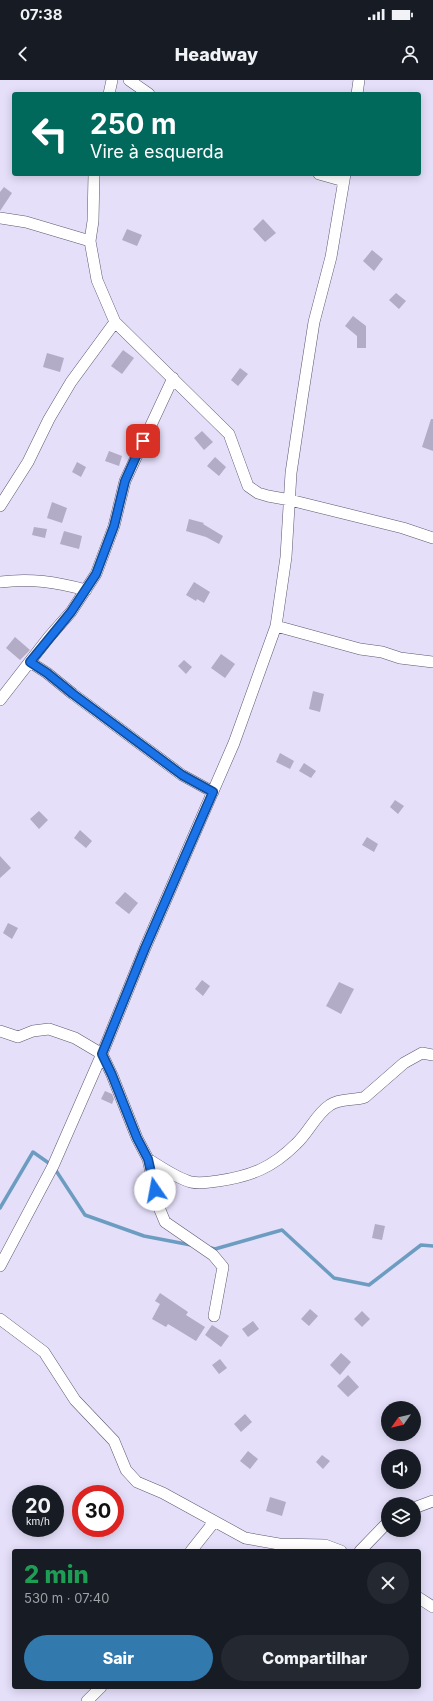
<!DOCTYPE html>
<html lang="pt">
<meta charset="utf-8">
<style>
:root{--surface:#171b24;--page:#242831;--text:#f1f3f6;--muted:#9ea1a6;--accent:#3279ad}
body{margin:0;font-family:Inter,sans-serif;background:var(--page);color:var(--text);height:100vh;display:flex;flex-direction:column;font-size:15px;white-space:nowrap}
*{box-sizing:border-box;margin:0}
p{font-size:13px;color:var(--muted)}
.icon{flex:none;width:22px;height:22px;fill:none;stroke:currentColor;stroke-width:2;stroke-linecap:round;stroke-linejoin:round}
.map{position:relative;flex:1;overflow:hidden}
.side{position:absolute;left:12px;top:1469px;width:409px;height:140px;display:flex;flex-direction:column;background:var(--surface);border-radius:4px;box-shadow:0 2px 10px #0003}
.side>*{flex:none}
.banner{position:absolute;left:12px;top:12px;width:409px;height:84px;border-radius:4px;box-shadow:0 2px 10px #0003;background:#00695c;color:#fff;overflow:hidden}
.needle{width:26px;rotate:236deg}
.buttons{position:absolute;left:381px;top:1321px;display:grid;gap:8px}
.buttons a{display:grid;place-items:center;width:40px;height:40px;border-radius:50%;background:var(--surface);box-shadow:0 2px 10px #0003;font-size:20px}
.speed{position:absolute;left:12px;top:1405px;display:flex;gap:8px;font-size:20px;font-weight:700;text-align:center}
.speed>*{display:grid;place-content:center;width:52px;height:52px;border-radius:50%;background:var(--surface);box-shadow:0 2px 10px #0003;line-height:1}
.speed small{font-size:10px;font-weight:400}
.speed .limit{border:6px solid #d22;background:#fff;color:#111}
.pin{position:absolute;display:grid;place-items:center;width:34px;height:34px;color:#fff;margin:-17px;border-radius:8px;box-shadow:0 2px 6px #0006}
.me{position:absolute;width:44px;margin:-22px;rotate:348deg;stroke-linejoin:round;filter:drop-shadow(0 0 3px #0008)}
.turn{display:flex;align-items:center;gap:14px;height:84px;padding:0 12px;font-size:18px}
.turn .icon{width:52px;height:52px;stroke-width:2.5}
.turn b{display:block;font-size:28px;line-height:34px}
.round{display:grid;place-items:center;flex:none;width:42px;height:42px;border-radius:21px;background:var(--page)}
.head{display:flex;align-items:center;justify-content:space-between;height:68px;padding:0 12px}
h1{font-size:24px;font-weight:800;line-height:30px;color:#1e9e55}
.action{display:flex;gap:8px;margin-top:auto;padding:8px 12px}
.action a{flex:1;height:46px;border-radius:24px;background:var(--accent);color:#fff;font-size:16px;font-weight:800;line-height:46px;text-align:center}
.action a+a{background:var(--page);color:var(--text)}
.status{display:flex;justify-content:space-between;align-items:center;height:28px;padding:0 20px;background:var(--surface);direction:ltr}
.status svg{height:11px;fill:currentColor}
header{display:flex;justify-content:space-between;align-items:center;height:52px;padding:0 12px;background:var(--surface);font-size:18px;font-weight:800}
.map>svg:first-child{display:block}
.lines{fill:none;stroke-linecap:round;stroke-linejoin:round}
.stream{stroke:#6c9dc1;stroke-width:3.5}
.building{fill:#b2acc6}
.minor-casing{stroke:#5d576f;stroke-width:12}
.minor{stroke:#fff;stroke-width:11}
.route-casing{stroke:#114b97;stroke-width:10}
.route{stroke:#1a73e8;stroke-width:7}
</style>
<div class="status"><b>07:38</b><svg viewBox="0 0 49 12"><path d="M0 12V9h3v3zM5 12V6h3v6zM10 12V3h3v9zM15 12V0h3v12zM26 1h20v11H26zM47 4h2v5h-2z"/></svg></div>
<header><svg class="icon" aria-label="back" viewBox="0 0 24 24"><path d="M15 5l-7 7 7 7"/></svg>Headway<svg class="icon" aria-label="person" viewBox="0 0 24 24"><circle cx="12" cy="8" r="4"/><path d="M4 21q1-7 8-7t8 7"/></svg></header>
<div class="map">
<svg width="433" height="1621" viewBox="0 0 433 1621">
<rect width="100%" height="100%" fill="#e5dffa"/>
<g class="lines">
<path class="stream" d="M0,1128L33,1072L53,1086L85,1135L144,1156L191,1165
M211,1168L215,1169L282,1150L334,1198L369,1205L421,1165L433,1166"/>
</g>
<path class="building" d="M4,107L12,113L0,131V112Z
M263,139L276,153L265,162L253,149Z
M127,149L142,155L137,166L122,160Z
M372,170L383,179L374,191L363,181Z
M396,213L406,221L399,229L389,220Z
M353,236L366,246V268H357V256L345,246Z
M123,270L134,278L122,294L111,286Z
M47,273L64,278L60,292L43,287Z
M240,288L248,294L238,306L231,300Z
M431,339H433V371L422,367Z
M202,351L213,362L204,370L194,358Z
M109,371L122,376L119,386L105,381Z
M215,377L226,387L219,396L207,386Z
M77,382L86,387L81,397L72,392Z
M52,422L67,428L62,443L47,438Z
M189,439L204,443L203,444L223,456L219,464L206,457L186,451Z
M34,447L47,449L45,458L32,455Z
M64,451L82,456L79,469L60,464Z
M194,502L210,512L204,523L197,519L196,521L186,515Z
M15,557L30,570L20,580L6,568Z
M221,574L235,584L225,598L211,588Z
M184,580L192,587L186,594L178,586Z
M313,611L324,614L320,632L309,629Z
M280,673L294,681L290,689L276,682Z
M304,683L316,691L311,698L299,691Z
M395,720L404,726L398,734L390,727Z
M39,731L48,740L39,749L30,739Z
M80,750L92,761L86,768L74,758Z
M367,757L378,764L374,772L362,765Z
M0,776L11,788L0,798Z
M125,812L138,823L129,834L115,823Z
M8,843L18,848L12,859L3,853Z
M202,900L210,906L203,916L195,909Z
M339,902L354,909L341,934L326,926Z
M105,1011L112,1014L114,1019L112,1024L101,1019Z
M375,1144L385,1146L382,1160L372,1158Z
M160,1213L188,1232L186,1235L205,1247L196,1261L168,1244L166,1247L152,1239L160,1224L155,1221Z
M310,1229L318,1236L309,1246L301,1239Z
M362,1231L370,1239L362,1247L354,1239Z
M253,1241L259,1249L248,1257L242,1249Z
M212,1245L229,1256L221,1267L205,1255Z
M341,1273L351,1282L340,1295L330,1285Z
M220,1279L227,1288L219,1294L212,1285Z
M348,1295L359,1307L348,1317L337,1306Z
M245,1334L252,1342L241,1352L234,1344Z
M248,1371L258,1379L250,1389L240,1381Z
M322,1375L330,1381L323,1389L316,1382Z
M270,1417L286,1422L282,1436L266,1431Z"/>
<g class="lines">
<defs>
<path id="minor" d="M129,0L149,14
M109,14L112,0
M357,14L359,0
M319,94L344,101
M0,138L26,142L90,161L97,200L115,242L229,354L248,406L258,413L268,416L290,420L403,448L433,458
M90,161L93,141L94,94
M0,426L28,382L49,339L71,302L115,242
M0,502C31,498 56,502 86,510
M276,546L360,569L382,572L400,578L433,582
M30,582L47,593L73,614L182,695L213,712
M0,620L49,557L71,532L96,494L114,446L125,401L173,298
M0,951L18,957L33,951L49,949L75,958L102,974L112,995L137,1058L148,1079L158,1125L165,1142L213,1175L223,1187L214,1236
M148,1079C161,1087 176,1098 191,1102C201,1104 209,1102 218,1101C251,1096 272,1088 296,1064C309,1052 316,1034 330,1025C340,1018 354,1021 365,1017L404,983L422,973L433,975
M0,1186L53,1086L102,974L145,868L234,663L276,546L286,477L291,393L302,319L314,242L331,177L345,94
M0,1239L44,1272L75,1320L114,1361L126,1390L137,1402L163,1413L245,1458L279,1464L325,1465L341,1471
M414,1428L433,1421
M191,1471L214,1442
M360,1471L388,1442
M419,1518L433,1527
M87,1621L101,1607"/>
</defs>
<use href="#minor" class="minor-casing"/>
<use href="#minor" class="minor"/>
</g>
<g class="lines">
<defs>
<path id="route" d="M143,361L125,401L114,446L96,494L71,532L30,582L47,593L73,614L182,695L213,712L145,868L102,974L112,995L137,1058L148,1079L155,1110"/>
</defs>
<use href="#route" class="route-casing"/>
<use href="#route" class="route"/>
</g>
</svg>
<div class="buttons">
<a><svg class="needle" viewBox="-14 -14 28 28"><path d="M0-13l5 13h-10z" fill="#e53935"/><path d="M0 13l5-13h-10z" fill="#9ea1a6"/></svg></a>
<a><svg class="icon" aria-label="sound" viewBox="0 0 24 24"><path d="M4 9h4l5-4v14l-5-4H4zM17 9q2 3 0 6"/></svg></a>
<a><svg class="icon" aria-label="layers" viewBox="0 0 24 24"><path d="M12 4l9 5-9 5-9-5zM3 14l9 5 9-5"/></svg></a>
</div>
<div class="speed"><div>20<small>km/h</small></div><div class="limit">30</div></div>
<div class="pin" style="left:143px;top:361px;background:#d93025"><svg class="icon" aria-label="arrive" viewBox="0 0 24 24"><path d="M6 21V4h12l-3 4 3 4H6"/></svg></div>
<svg class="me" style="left:155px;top:1110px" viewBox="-20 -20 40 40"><circle r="19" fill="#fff"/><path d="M0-13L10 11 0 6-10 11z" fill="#1a73e8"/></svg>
<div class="banner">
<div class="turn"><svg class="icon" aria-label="left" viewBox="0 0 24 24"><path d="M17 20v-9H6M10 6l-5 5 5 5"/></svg><div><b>250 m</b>Vire à esquerda</div></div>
</div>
<section class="side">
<div class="head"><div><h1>2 min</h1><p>530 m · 07:40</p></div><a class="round"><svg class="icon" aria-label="close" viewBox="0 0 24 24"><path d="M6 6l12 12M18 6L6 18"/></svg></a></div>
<div class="action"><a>Sair</a><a>Compartilhar</a></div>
</section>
</div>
